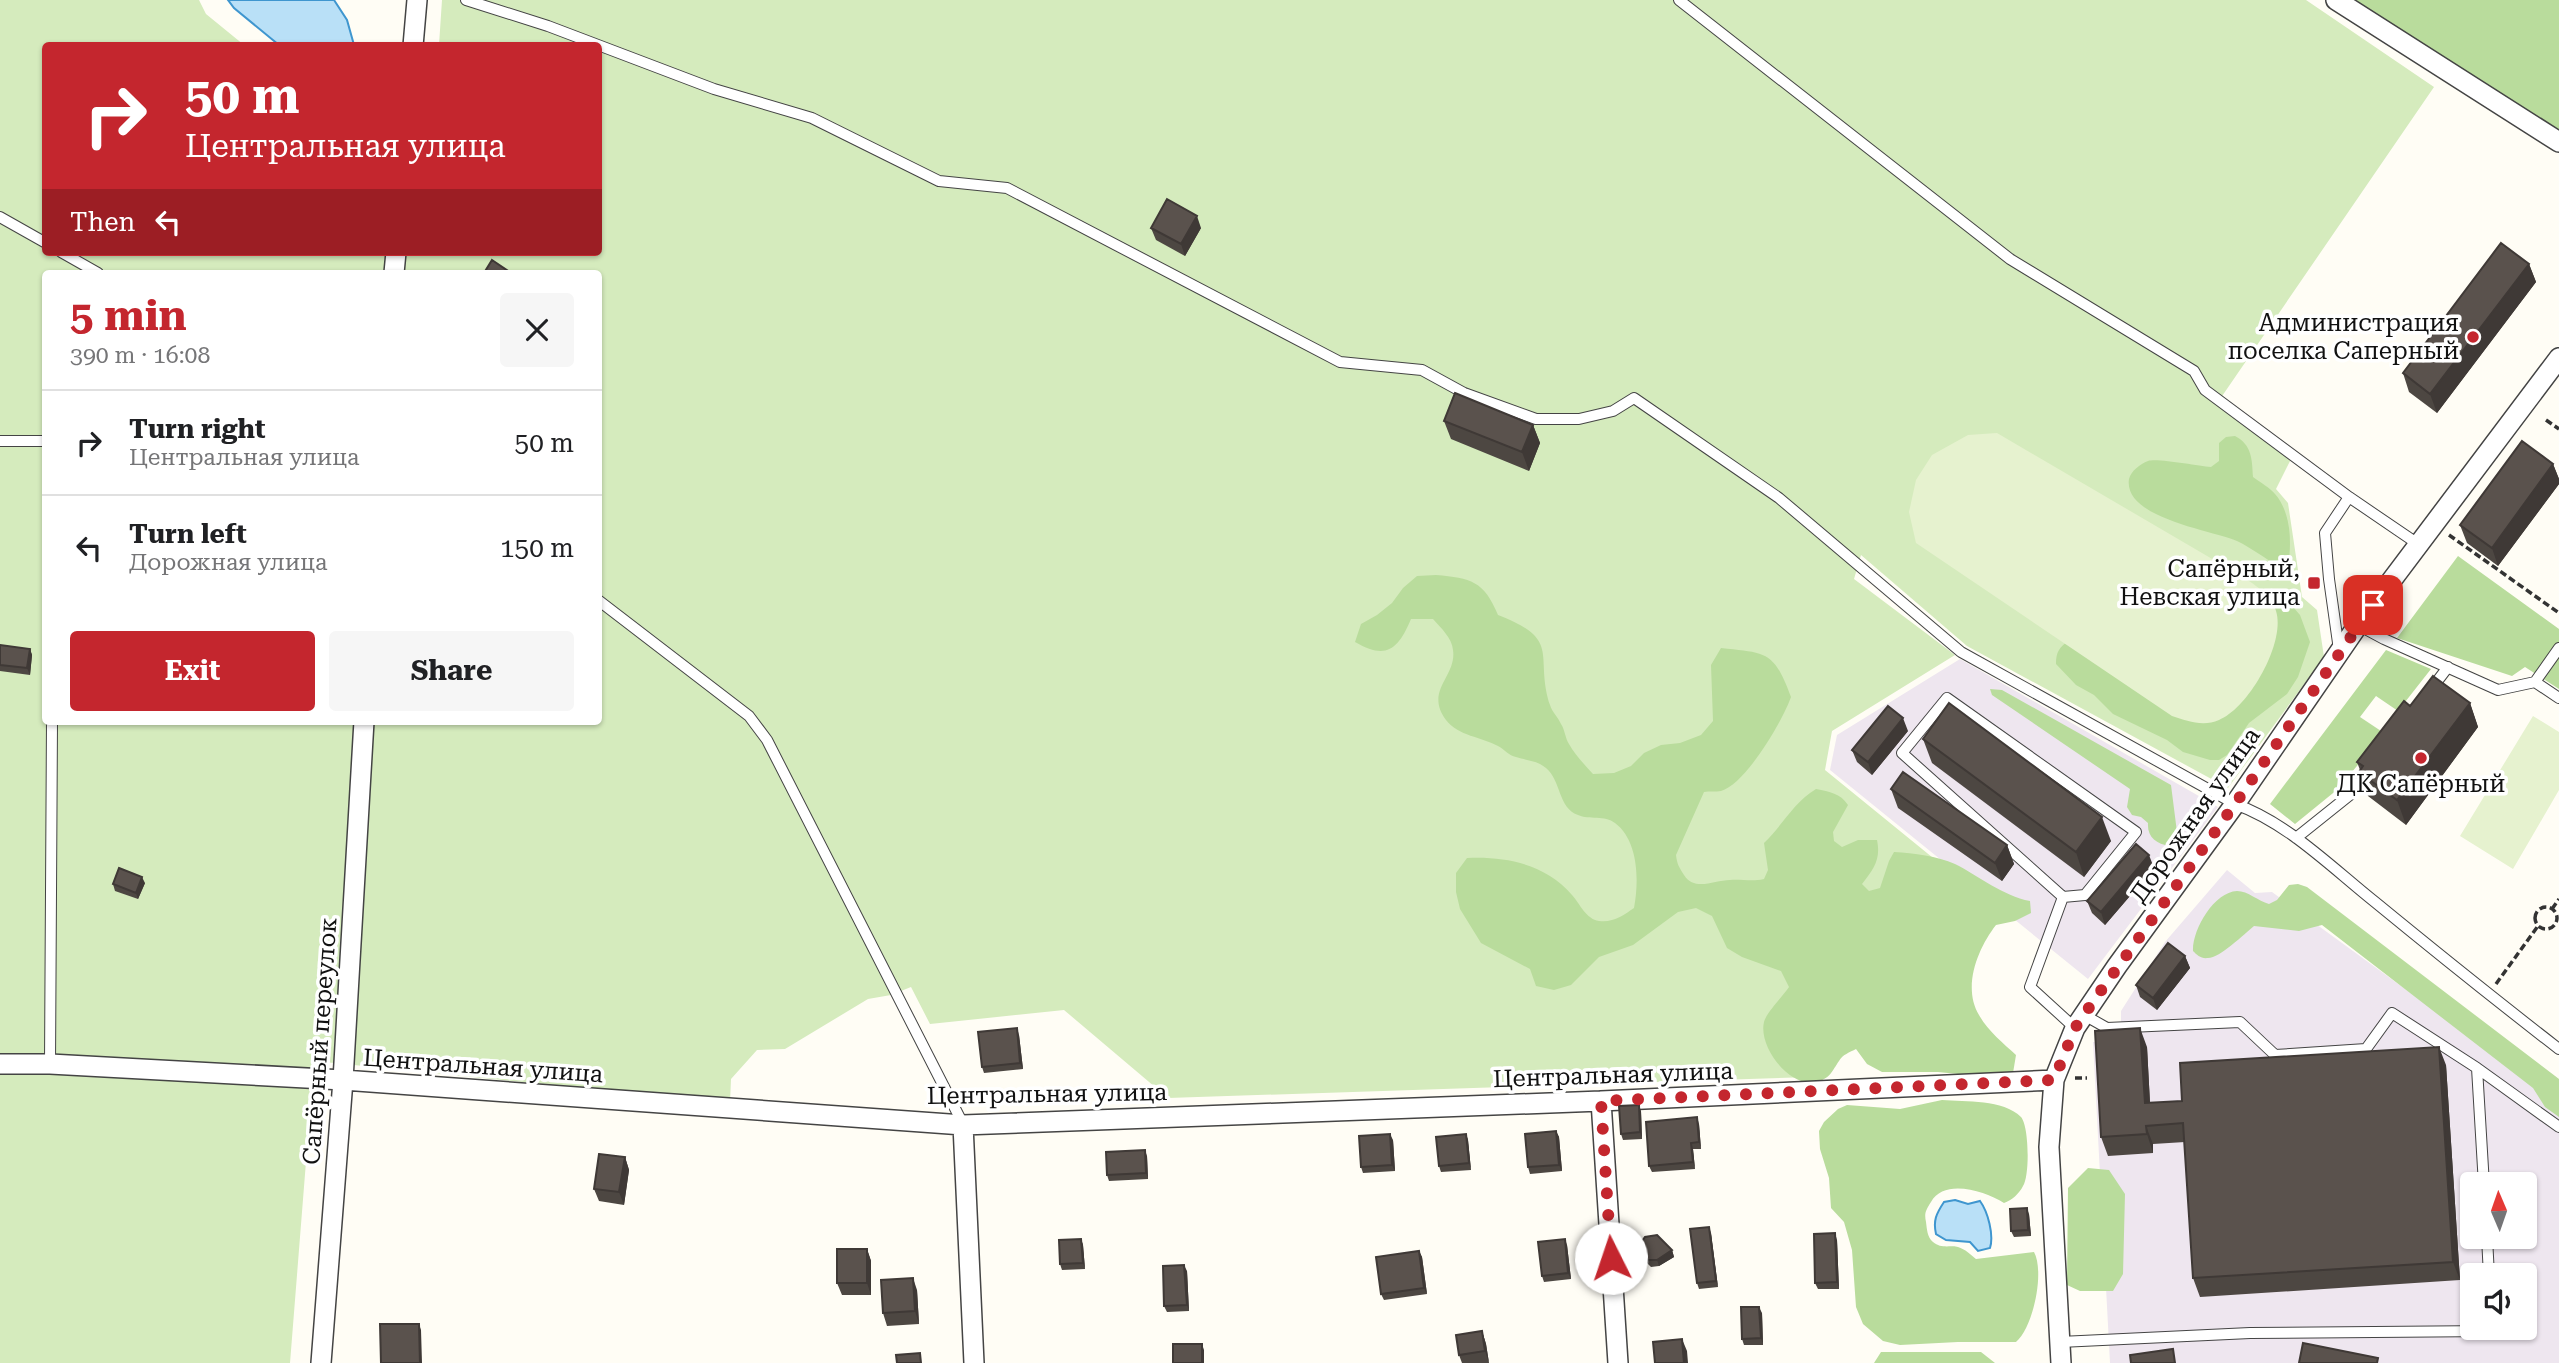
<!DOCTYPE html>
<meta charset="utf-8">
<style>
:root{--surface:#fff;--page:#f6f6f6;--text:#202124;--muted:#757577;--line:#e0e0e0;--accent:#c4262e}
body{margin:0;font-family:"Roboto Serif",serif;background:var(--page);color:var(--text);height:100vh;display:flex;flex-direction:column;font-size:26px;white-space:nowrap}
*{box-sizing:border-box;margin:0}
p{font-size:23px;color:var(--muted)}
.icon{flex:none;width:38px;height:38px;fill:none;stroke:currentColor;stroke-width:2;stroke-linecap:round;stroke-linejoin:round}
.map{position:relative;flex:1;overflow:hidden}
.sheet{position:absolute;left:42px;top:270px;width:560px;height:455px;display:flex;flex-direction:column;background:var(--surface);border-radius:7px;box-shadow:0 2px 5px #0004}
.sheet>*{flex:none}
.banner{position:absolute;left:42px;top:42px;width:560px;height:214px;border-radius:7px;box-shadow:0 2px 5px #0004;background:#c4262e;color:#fff;overflow:hidden}
.needle{width:46px;rotate:358deg}
.tools{position:absolute;left:2460px;top:1172px;display:grid;gap:14px}
.tools a{display:grid;place-items:center;width:77px;height:77px;border-radius:7px;background:var(--surface);box-shadow:0 2px 5px #0004;font-size:35px}
.pin{position:absolute;display:grid;place-items:center;width:60px;height:60px;color:#fff;margin:-30px;border-radius:14px;box-shadow:0 4px 10px #0006}
.me{position:absolute;width:77px;margin:-38px;rotate:356deg;stroke-linejoin:round;filter:drop-shadow(0 0 5px #0008)}
.turn{display:flex;align-items:center;gap:24px;height:147px;padding:0 28px;font-size:32px}
.turn .icon{width:91px;height:91px;stroke-width:2.5}
.turn b{display:block;font-size:49px;line-height:60px}
.then{display:flex;align-items:center;height:66px;padding:0 28px;background:#0003;gap:14px;font-size:26px}
.round{display:grid;place-items:center;flex:none;width:74px;height:74px;border-radius:7px;background:var(--page)}
.overview{display:flex;align-items:center;justify-content:space-between;height:119px;padding:0 28px}
h1{font-size:42px;font-weight:700;line-height:52px;color:var(--accent)}
.action{display:flex;gap:14px;margin-top:auto;padding:14px 28px}
.action a{flex:1;height:80px;border-radius:7px;background:var(--accent);color:#fff;font-size:28px;font-weight:700;line-height:80px;text-align:center}
.action a+a{background:var(--page);color:var(--text)}
ul{padding:0;list-style:none}
li{display:flex;align-items:center;gap:21px;height:105px;padding:0 28px;border-top:2px solid var(--line)}
li div{flex:1}
li b{display:block;font-size:26px}
li em{font-style:normal}
.map>svg:first-child{display:block}
.industrial{fill:#eee6ef;fill-rule:evenodd}
.green{fill:#d5ebbd;fill-rule:evenodd}
.forest{fill:#b9dc9c}
.pitch{fill:#e6f2cf}
.water{fill:#b9e0f7;stroke:#3f96cf;stroke-width:2}
.lines{fill:none;stroke-linecap:round;stroke-linejoin:round}
.service-casing{stroke:#444;stroke-width:12}
.minor-casing{stroke:#444;stroke-width:22}
.path{stroke:#333;stroke-width:3.5;stroke-dasharray:7 3.5;stroke-linecap:butt}
.service{stroke:#fff;stroke-width:10}
.minor{stroke:#fff;stroke-width:19}
.wall{fill:#4d4742}
.shaded-wall{fill:#3f3936}
.building{fill:#5a524d;stroke:#3f3936;stroke-width:2}
.route{stroke:#c4262e;stroke-width:12;stroke-dasharray:0 21.6}
.poi-dot{fill:#c4262e;stroke:#fff;stroke-width:2.5}
.labels{text-anchor:middle;stroke-width:7;stroke-linejoin:round;paint-order:stroke}
.poi-label{font-size:24px;fill:#111;stroke:#fff;text-anchor:end}
.street-label{font-size:24px;fill:#111;stroke:#fff}
</style>
<div class="map">
<svg width="2559" height="1363" viewBox="0 0 2559 1363">
<rect width="100%" height="100%" fill="#fffdf5"/>
<path class="industrial" d="M1960,659L2218,807L2088,979L1830,770L1837,735Z
M2227,870L2255,893L2272,892L2559,1101V1363H2110L2093,1042L2121,1043V1011L2165,942ZM2473,1185H2525V1237H2473ZM2473,1276H2525V1328H2473Z"/>
<path class="green" d="M0,0H199L206,14L244,45L46,46V252H598V46L439,45L442,0H2306L2434,87L2218,402L2291,459L2276,489L2288,503L2302,597L2317,610L2324,657L2228,788L1967,646L1861,555L1854,579L1955,655L1832,731L1825,770L1954,875L1811,1077L1168,1098L1064,1010L930,1024L911,987L891,995L868,999L785,1049L757,1050L731,1079L730,1103L314,1061L290,1363H0ZM46,273H598V721H46Z"/>
<path class="forest" d="M2351,0H2559V130Z
M2235,436C2252,445 2252,459 2253,477C2260,482 2270,488 2275,494C2291,512 2292,543 2288,565L2279,566C2265,559 2252,548 2237,541C2211,530 2123,518 2129,479C2131,471 2140,464 2148,461C2158,458 2197,466 2211,467L2219,461V443L2226,437Z
M2458,556L2559,629V689L2525,667L2512,676L2397,638Z
M1436,575C1471,578 1484,581 1498,615C1563,640 1534,655 1550,705C1552,712 1558,717 1561,724C1565,730 1565,738 1569,744C1575,755 1585,765 1593,774L1614,773L1631,766L1644,753L1661,745L1680,743L1701,735L1713,721L1711,665L1721,648C1767,653 1774,651 1791,697C1783,720 1746,784 1721,791C1716,792 1709,791 1704,792L1676,855C1677,864 1679,867 1684,875C1695,892 1714,880 1730,880C1742,879 1752,882 1764,879L1768,870L1764,843C1783,825 1793,803 1816,789C1830,792 1840,793 1848,805L1833,832L1834,841L1842,847L1858,840H1877C1881,859 1874,869 1862,884L1869,891L1880,888L1889,861L1894,852C1914,853 1937,856 1955,864C1979,876 2003,896 2030,901L2031,913L2015,921L1996,925C1978,948 1962,987 1979,1015C1988,1031 2003,1043 2016,1055L2013,1073L1978,1076L1938,1072H1882L1867,1064L1856,1049C1850,1052 1842,1055 1839,1061C1832,1071 1830,1079 1816,1082C1789,1088 1758,1046 1764,1022C1766,1013 1783,996 1789,987L1781,971L1742,957L1727,948L1712,916L1696,908L1678,912L1633,945L1599,957L1571,985L1554,990L1536,986L1530,969L1481,943L1460,909L1456,892V873L1467,858C1505,856 1546,864 1572,895C1580,904 1586,919 1599,921C1613,923 1624,915 1634,908C1639,882 1639,841 1615,823C1605,815 1589,820 1578,815C1558,808 1561,780 1546,768C1536,760 1528,761 1516,757C1509,756 1504,749 1498,746C1482,737 1458,736 1446,720C1424,690 1457,677 1453,650C1452,638 1441,628 1433,619H1411C1398,650 1386,660 1355,642L1361,624L1377,615L1392,603L1403,588L1417,576Z
M2284,606L2293,607L2300,615L2310,642L2298,677L2287,694L2249,723L2227,755L2219,760H2210L2183,752L2167,740L2113,714L2094,695L2076,685L2056,664C2056,652 2059,647 2070,640Z
M2386,650L2431,669L2398,711L2376,696L2360,717L2384,733L2338,789L2295,824L2270,804Z
M1990,689L2002,690L2171,785L2178,840L2170,846C2156,844 2147,837 2148,823L2141,817L2132,815L2127,807L2130,789L1992,695Z
M2298,884L2307,887L2559,1079V1117L2545,1107L2533,1088L2322,925L2299,931L2254,926C2244,934 2220,958 2208,958C2201,959 2197,955 2193,951C2192,930 2214,892 2237,891C2248,891 2258,901 2269,904L2277,900L2289,885Z
M1942,1100C1966,1102 2003,1099 2021,1117C2029,1126 2030,1175 2023,1186C2019,1194 2012,1200 2004,1203C1985,1191 1944,1178 1931,1202C1926,1210 1924,1213 1926,1222C1927,1229 1927,1237 1933,1242C1941,1249 1949,1245 1958,1247C1965,1249 1971,1255 1976,1259L2034,1252C2045,1272 2033,1328 2016,1342H1958L1900,1345L1883,1341L1863,1324L1856,1307L1852,1250L1844,1222L1831,1208L1829,1178L1820,1149L1819,1131L1824,1122L1838,1109L1847,1105L1900,1109Z
M2088,1168L2109,1170L2125,1194L2123,1274L2113,1291H2080L2067,1285L2068,1188Z
M1881,1352H1981L1995,1363H1874Z"/>
<path class="pitch" d="M1997,433L2243,577C2256,586 2272,595 2276,611C2286,642 2249,708 2219,720C2203,727 2187,721 2172,716L1916,543L1909,512L1916,480L1932,455L1968,435Z
M2533,716L2559,732V790L2513,869L2460,836Z"/>
<path class="water" d="M228,0H334L347,20L354,45H279L234,8Z
M1955,1200L1968,1204L1980,1201C1988,1212 1994,1235 1990,1248L1978,1251L1970,1242L1946,1240L1936,1234C1933,1221 1936,1214 1944,1202Z"/>
<g class="lines">
<defs>
<path id="service" d="M466,0L548,26L714,89L812,118L939,181L1007,188L1340,362L1422,370L1464,393L1536,419H1579L1613,411L1634,398L1779,498L1961,652L2235,804C2288,823 2331,867 2375,902C2436,952 2497,1001 2559,1049
M1679,0L2010,259L2194,371L2205,390L2349,497
M0,217L46,243
M61,252L98,273
M0,441H46
M598,600L749,716L767,740L963,1124
M2358,625L2384,639L2498,690L2535,682L2559,698
M2339,650L2329,579L2325,533L2349,497L2418,544
M2535,682L2559,648
M2432,688L2448,667
M2296,838L2351,794L2370,770
M2063,897L2085,895L2136,832L1947,698L1902,753L2063,897L2030,987L2075,1028
M2084,1015L2107,1028L2240,1022L2275,1055L2366,1049L2392,1013L2477,1068L2559,1127
M50,1064L52,721
M2477,1068L2484,1185
M2487,1237L2489,1276
M2060,1342L2250,1333L2492,1331V1328"/>
<path id="minor" d="M2336,0L2559,142
M413,46L417,0
M394,273L396,252
M0,1064H50L343,1080L963,1125L1601,1101L2054,1080
M1601,1101L1618,1363
M963,1125L974,1363
M321,1363L343,1080L364,721
M2061,1363L2049,1147L2054,1080L2075,1028L2117,966L2235,804L2358,625L2559,358"/>
</defs>
<use href="#service" class="service-casing"/>
<use href="#minor" class="minor-casing"/>
<path class="path" d="M2546,420L2559,429
M2449,535L2559,613
M2535 918a11 11 0 1 1 22 0a11 11 0 1 1-22 0Z
M2552,909L2559,899
M2496,984L2538,926
M2075,1078H2087"/>
<use href="#service" class="service"/>
<use href="#minor" class="minor"/>
</g>
<path class="wall" d="M1151,228H1201L1185,256L1156,240Z
M2529,264L2536,282L2437,413L2409,392L2403,373Z
M1444,421L1533,425L1540,443L1529,471L1451,439Z
M2553,464L2559,479V484L2498,566L2467,543L2460,525Z
M0,645L30,649L32,655L30,675L0,671Z
M2470,703L2478,727L2406,825L2368,796L2359,772L2360,770L2357,762L2410,706Z
M1908,731L1872,775L1857,762L1852,750Z
M1923,739L2111,841L2084,877L1932,763Z
M1891,789L2007,845L2014,864L2002,881L1898,808Z
M2154,868L2105,925L2092,913L2087,901Z
M145,883L138,899L115,891L113,884Z
M2185,956L2190,968L2157,1010L2140,997L2136,985Z
M1019,1035L1023,1069L984,1073L982,1067Z
M2147,1047L2150,1103L2182,1101L2446,1065L2460,1280L2200,1297L2193,1278L2185,1142L2153,1144V1153L2108,1156L2101,1137Z
M1641,1111L1642,1139L1623,1140L1621,1134Z
M1699,1124L1701,1149H1693L1695,1169L1652,1172L1649,1166Z
M1556,1131L1559,1137L1562,1171L1530,1174L1528,1167Z
M1466,1134L1468,1140L1471,1170L1441,1172L1439,1166Z
M1393,1140L1395,1171L1363,1173L1361,1167Z
M1147,1156L1148,1179L1109,1181L1107,1175Z
M625,1157L629,1170L624,1205L599,1201L594,1189Z
M2029,1214L2031,1236L2014,1237L2011,1231Z
M1711,1233L1718,1287L1699,1289L1697,1283Z
M1081,1239L1083,1245L1085,1269L1062,1270L1060,1264Z
M1837,1240L1839,1289H1818L1815,1283Z
M1567,1245L1571,1279L1544,1282L1542,1276Z
M867,1249L871,1261V1295H842L837,1283Z
M1672,1250L1674,1257L1659,1266L1651,1267L1643,1259L1640,1253Z
M1419,1251L1422,1257L1427,1294L1384,1300L1381,1294Z
M1187,1271L1189,1311L1167,1312L1164,1306Z
M917,1290L919,1324L887,1326L883,1313Z
M1762,1313L1763,1345H1744L1742,1339Z
M1482,1331L1486,1344L1489,1363H1462L1459,1355Z"/>
<path class="shaded-wall" d="M1197,216L1201,228L1185,256L1181,244Z
M2529,264L2536,282L2437,413L2430,394Z
M1533,425L1540,443L1529,471L1522,452Z
M2553,464L2559,479V484L2498,566L2492,548Z
M30,649L32,655L30,675L27,668Z
M2470,703L2478,727L2406,825L2397,800Z
M1903,718L1908,731L1872,775L1868,762Z
M2102,817L2111,841L2084,877L2076,852Z
M2007,845L2014,864L2002,881L1995,863Z
M2149,855L2154,868L2105,925L2101,912Z
M142,877L145,883L138,899L136,893Z
M2185,956L2190,968L2157,1010L2153,998Z
M1017,1028L1019,1035L1023,1069L1020,1063Z
M2140,1028L2147,1047L2151,1122L2145,1103Z
M2439,1047L2446,1065L2460,1280L2453,1262Z
M1639,1105L1641,1111L1642,1139L1640,1132Z
M1697,1117L1699,1124L1701,1149L1699,1142Z
M2146,1126L2153,1144V1153L2147,1134Z
M1556,1131L1559,1137L1562,1171L1559,1165Z
M1390,1134L1393,1140L1395,1171L1392,1165Z
M1466,1134L1468,1140L1471,1170L1469,1163Z
M1691,1143L1693,1149L1695,1169L1693,1162Z
M1145,1150L1147,1156L1148,1179L1146,1173Z
M625,1157L629,1170L624,1205L619,1192Z
M2027,1208L2029,1214L2031,1236L2028,1230Z
M1709,1227L1711,1233L1718,1287L1716,1281Z
M1835,1233L1837,1240L1839,1289L1837,1282Z
M1081,1239L1083,1245L1085,1269L1083,1263Z
M1565,1239L1567,1245L1571,1279L1568,1273Z
M867,1249L871,1261V1295L867,1283Z
M1672,1250L1674,1257L1659,1266L1657,1260Z
M1419,1251L1422,1257L1427,1294L1424,1288Z
M1184,1265L1187,1271L1189,1311L1187,1305Z
M913,1278L917,1290L919,1324L915,1311Z
M1759,1307L1762,1313L1763,1345L1761,1338Z
M419,1324L421,1330L422,1363H420Z
M1482,1331L1486,1344L1489,1363L1485,1351Z
M1682,1339L1687,1351L1688,1363H1684Z
M1202,1344L1204,1350V1363H1202Z"/>
<path class="building" d="M1167,199L1197,216L1181,244L1151,228Z
M2501,243L2529,264L2430,394L2403,373Z
M492,260L511,273H484Z
M1455,393L1533,425L1522,452L1444,421Z
M2522,441L2553,464L2492,548L2460,525Z
M0,645L30,649L27,668L0,665Z
M2433,676L2470,703L2397,800L2359,772L2363,766L2357,762L2404,701L2410,706Z
M1949,703L2102,817L2076,852L1923,739Z
M1888,706L1903,718L1868,762L1852,750Z
M1903,772L2007,845L1995,863L1891,789Z
M2136,844L2149,855L2101,912L2087,901Z
M119,868L142,877L136,893L113,884Z
M2168,943L2185,956L2153,998L2136,985Z
M1017,1028L1020,1063L982,1067L978,1032Z
M2140,1028L2145,1103L2182,1101L2180,1063L2439,1047L2453,1262L2193,1278L2183,1123L2146,1126L2147,1134L2101,1137L2095,1031Z
M1639,1105L1640,1132L1621,1134L1619,1106Z
M1697,1117L1699,1142L1691,1143L1693,1162L1649,1166L1646,1122Z
M1556,1131L1559,1165L1528,1167L1525,1134Z
M1390,1134L1392,1165L1361,1167L1359,1136Z
M1466,1134L1469,1163L1439,1166L1436,1137Z
M1145,1150L1146,1173L1107,1175L1106,1152Z
M599,1154L625,1157L619,1192L594,1189Z
M2027,1208L2028,1230L2011,1231L2010,1209Z
M1709,1227L1716,1281L1697,1283L1690,1229Z
M1835,1233L1837,1282L1815,1283L1814,1234Z
M1657,1235L1672,1250L1657,1260H1648L1640,1253V1244L1645,1237Z
M1081,1239L1083,1263L1060,1264L1059,1240Z
M1565,1239L1568,1273L1542,1276L1538,1242Z
M837,1249H867V1283H837Z
M1419,1251L1424,1288L1381,1294L1376,1257Z
M1184,1265L1187,1305L1164,1306L1163,1266Z
M913,1278L915,1311L883,1313L881,1280Z
M1741,1307H1759L1761,1338L1742,1339Z
M380,1324H419L420,1363H381Z
M1482,1331L1485,1351L1459,1355L1456,1335Z
M1682,1339L1684,1363H1655L1653,1342Z
M2303,1343L2378,1358L2377,1363H2299Z
M1173,1344H1202V1363H1173Z
M2173,1349L2175,1363H2131L2130,1355Z
M920,1353L921,1363H897L896,1355Z"/>
<g class="lines">
<path class="route" d="M1611,1258L1601,1101L2054,1080L2075,1028L2095,999L2235,804L2373,605"/>
</g>
<g class="poi-dot">
<circle cx="2473" cy="337" r="7"/>
<rect x="2307" y="576" width="14" height="14" rx="3.5"/>
<circle cx="2421" cy="758" r="7"/>
</g>
<g class="labels">
<g class="poi-label">
<text x="2459" y="331">Администрация<tspan x="2459" dy="28">поселка Саперный</tspan></text>
<text x="2300" y="577">Сапёрный,<tspan x="2300" dy="28">Невская улица</tspan></text>
<text x="2421" y="792" text-anchor="middle">ДК Сапёрный</text>
</g>
<g class="street-label">
<text transform="translate(2195 815) rotate(-55)" y="8">Дорожная улица</text>
<text transform="translate(320 1041) rotate(-86)" y="8">Сапёрный переулок</text>
<text transform="translate(483 1066) rotate(4)" y="8">Центральная улица</text>
<text transform="translate(1613 1075) rotate(-2)" y="8">Центральная улица</text>
<text transform="translate(1047 1094) rotate(-1)" y="8">Центральная улица</text>
</g>
</g>
</svg>
<div class="tools">
<a><svg class="needle" viewBox="-14 -14 28 28"><path d="M0-13l5 13h-10z" fill="#e53935"/><path d="M0 13l5-13h-10z" fill="#757577"/></svg></a>
<a><svg class="icon" aria-label="sound" viewBox="0 0 24 24"><path d="M4 9h4l5-4v14l-5-4H4zM17 9q2 3 0 6"/></svg></a>
</div>
<div class="pin" style="left:2373px;top:605px;background:#d93025"><svg class="icon" aria-label="arrive" viewBox="0 0 24 24"><path d="M6 21V4h12l-3 4 3 4H6"/></svg></div>
<svg class="me" style="left:1611px;top:1258px" viewBox="-20 -20 40 40"><circle r="19" fill="#fff"/><path d="M0-13L10 11 0 6-10 11z" fill="#c4262e"/></svg>
<div class="banner">
<div class="turn"><svg class="icon" aria-label="right" viewBox="0 0 24 24"><path d="M7 20v-9h11M14 6l5 5-5 5"/></svg><div><b>50 m</b>Центральная улица</div></div>
<div class="then">Then<svg class="icon" aria-label="left" viewBox="0 0 24 24"><path d="M17 20v-9H6M10 6l-5 5 5 5"/></svg></div>
</div>
<section class="sheet">
<div class="overview"><div><h1>5 min</h1><p>390 m · 16:08</p></div><a class="round"><svg class="icon" aria-label="close" viewBox="0 0 24 24"><path d="M6 6l12 12M18 6L6 18"/></svg></a></div>
<ul>
<li><svg class="icon" aria-label="right" viewBox="0 0 24 24"><path d="M7 20v-9h11M14 6l5 5-5 5"/></svg><div><b>Turn right</b><p>Центральная улица</p></div><em>50 m</em></li>
<li><svg class="icon" aria-label="left" viewBox="0 0 24 24"><path d="M17 20v-9H6M10 6l-5 5 5 5"/></svg><div><b>Turn left</b><p>Дорожная улица</p></div><em>150 m</em></li>
</ul>
<div class="action"><a>Exit</a><a>Share</a></div>
</section>
</div>
